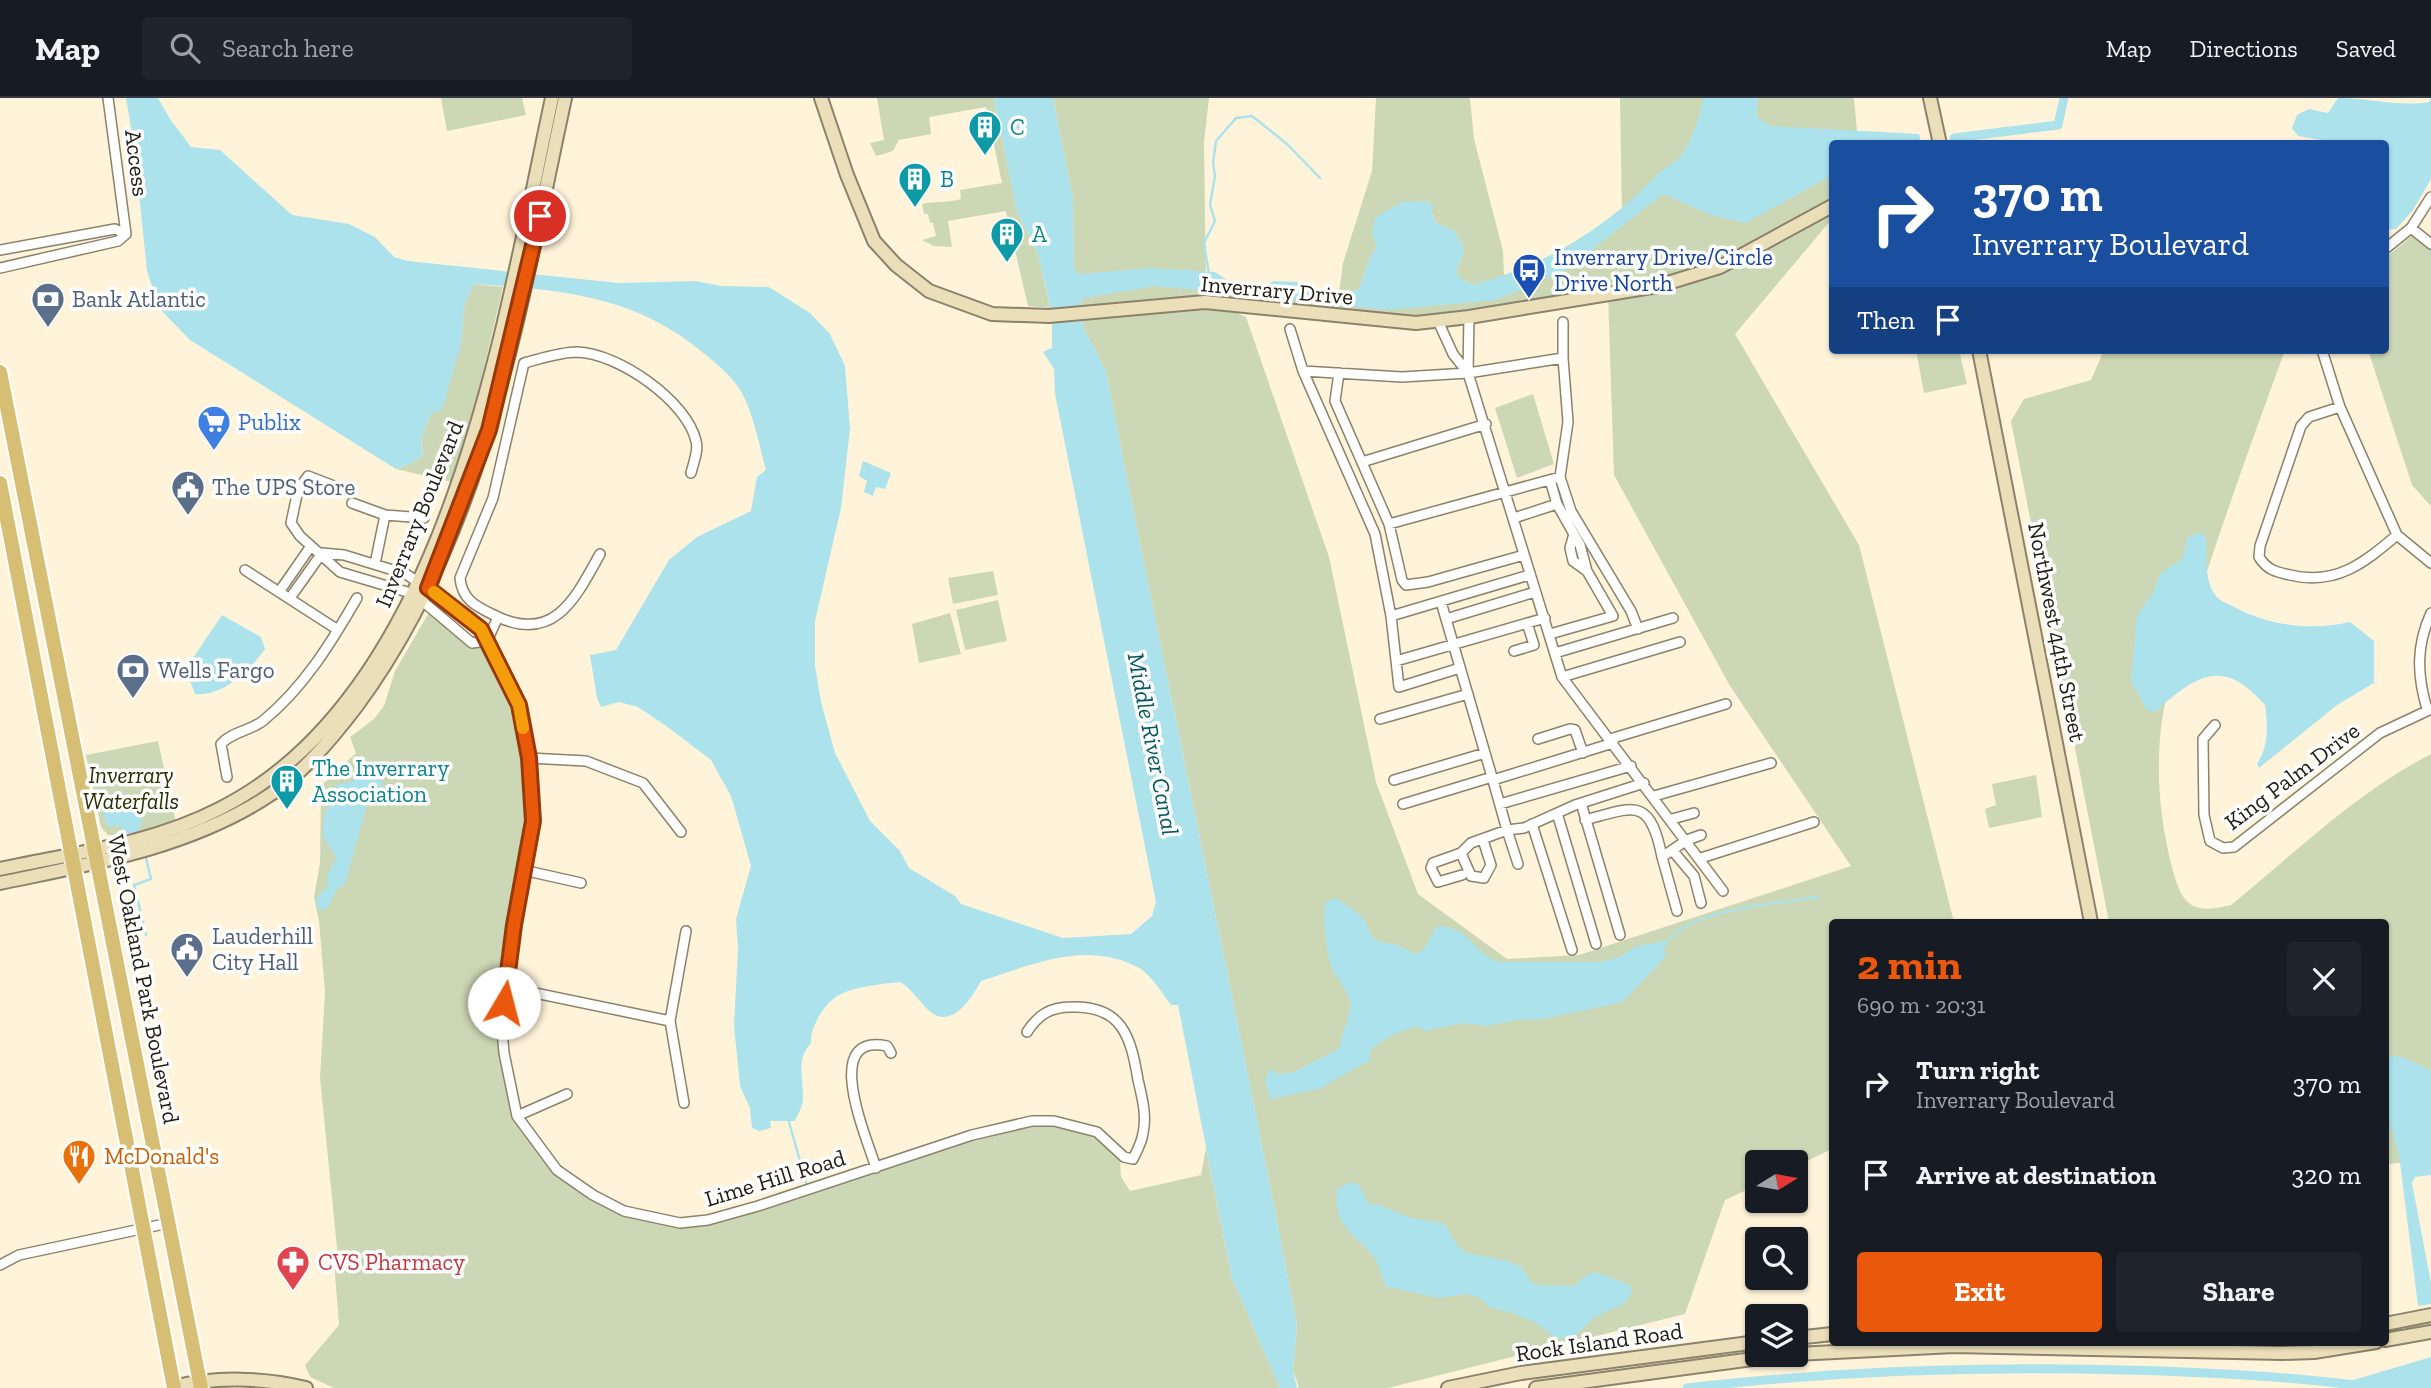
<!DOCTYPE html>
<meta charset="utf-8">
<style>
:root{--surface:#171b24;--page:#20242c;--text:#f1f3f6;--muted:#9ea1a6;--line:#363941;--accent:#ea580c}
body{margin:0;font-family:"Zilla Slab",serif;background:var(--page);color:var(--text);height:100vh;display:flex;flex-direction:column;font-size:26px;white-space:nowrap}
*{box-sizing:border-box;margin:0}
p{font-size:23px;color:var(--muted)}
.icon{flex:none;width:38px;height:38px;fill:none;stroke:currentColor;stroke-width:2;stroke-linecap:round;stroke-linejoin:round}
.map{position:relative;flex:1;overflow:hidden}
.drawer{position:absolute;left:1829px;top:821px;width:560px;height:427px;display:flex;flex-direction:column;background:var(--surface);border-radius:7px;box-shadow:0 2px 5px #0004}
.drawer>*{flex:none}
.guide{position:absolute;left:1829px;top:42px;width:560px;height:214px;border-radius:7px;box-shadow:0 2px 5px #0004;background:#1a4fa0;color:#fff;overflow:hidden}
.needle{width:46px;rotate:79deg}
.buttons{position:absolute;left:1745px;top:1052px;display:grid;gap:14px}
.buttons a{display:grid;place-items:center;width:63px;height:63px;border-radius:7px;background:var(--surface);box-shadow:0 2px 5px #0004;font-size:35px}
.pin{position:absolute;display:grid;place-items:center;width:60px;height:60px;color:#fff;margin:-30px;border:4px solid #fff;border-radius:50%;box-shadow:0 2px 7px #0007}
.me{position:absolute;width:77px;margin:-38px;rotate:8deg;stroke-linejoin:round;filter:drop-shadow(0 0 5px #0008)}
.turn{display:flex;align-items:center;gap:24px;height:147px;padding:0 28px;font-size:32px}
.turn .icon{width:91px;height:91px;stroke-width:2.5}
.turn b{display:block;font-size:49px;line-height:60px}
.then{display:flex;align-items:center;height:66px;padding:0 28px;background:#0003;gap:14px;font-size:26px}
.round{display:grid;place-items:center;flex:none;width:74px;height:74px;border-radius:7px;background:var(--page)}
.head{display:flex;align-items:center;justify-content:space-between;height:119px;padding:0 28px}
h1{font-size:42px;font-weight:700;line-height:52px;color:var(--accent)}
.primary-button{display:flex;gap:14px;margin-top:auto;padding:14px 28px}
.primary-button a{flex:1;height:80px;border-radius:7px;background:var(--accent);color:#fff;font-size:28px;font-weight:700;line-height:80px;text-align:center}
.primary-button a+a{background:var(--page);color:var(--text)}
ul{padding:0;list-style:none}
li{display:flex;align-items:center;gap:21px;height:91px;padding:0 28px}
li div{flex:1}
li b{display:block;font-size:26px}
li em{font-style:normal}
header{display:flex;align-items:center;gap:42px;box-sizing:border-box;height:98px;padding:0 35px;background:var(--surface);border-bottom:2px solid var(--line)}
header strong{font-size:33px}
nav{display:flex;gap:38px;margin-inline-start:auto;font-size:24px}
.search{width:490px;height:63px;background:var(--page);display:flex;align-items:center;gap:18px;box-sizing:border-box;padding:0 24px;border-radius:7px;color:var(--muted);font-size:26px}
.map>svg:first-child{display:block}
.green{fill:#ccd7b5;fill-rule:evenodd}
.water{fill:#ace2ec}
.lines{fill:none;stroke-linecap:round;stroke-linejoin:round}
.stream{stroke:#ace2ec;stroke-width:2.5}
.canal{stroke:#ace2ec;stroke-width:9}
.street-casing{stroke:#8c826b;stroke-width:12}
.secondary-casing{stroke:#8c826b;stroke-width:16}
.primary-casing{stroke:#fff;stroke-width:18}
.street{stroke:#fff;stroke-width:9}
.secondary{stroke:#ebdfba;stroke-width:12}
.primary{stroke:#d6bf74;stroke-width:14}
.route-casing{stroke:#983908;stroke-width:18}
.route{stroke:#ea580c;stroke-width:12}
.slow{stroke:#f59e0b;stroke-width:12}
.labels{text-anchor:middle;stroke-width:7;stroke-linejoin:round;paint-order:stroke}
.culture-label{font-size:23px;fill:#0d838f;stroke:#fff;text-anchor:start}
.street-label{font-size:23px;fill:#1f1b11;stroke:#fff}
.transit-label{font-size:23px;fill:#164399;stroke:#fff;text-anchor:start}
.service-label{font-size:23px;fill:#4e5e75;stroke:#fff;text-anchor:start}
.shop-label{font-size:23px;fill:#366cbe;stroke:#fff;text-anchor:start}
.park-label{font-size:23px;font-style:italic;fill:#263001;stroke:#fff}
.food-label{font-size:23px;fill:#c56008;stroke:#fff;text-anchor:start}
.health-label{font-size:23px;fill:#be3a42;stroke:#fff;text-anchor:start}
.water-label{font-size:24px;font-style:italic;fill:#055560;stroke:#fff}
</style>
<header>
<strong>Map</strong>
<div class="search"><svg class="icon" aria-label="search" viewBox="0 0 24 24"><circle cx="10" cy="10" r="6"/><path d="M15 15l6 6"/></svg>Search here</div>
<nav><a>Map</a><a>Directions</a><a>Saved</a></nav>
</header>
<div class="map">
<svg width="2431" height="1290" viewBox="0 0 2431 1290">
<rect width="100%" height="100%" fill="#fff4da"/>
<path class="green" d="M441,0H522L526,17L447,33Z
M877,0H994L1017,113L1039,159L1050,210L1028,208L1006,113L948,123L952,149L934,148L922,142L936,138L933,125H930L928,116H924L922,106C935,103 949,105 961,101L960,92L1002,85L986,9L929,19L931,36L899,42L893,53L876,58L870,45L884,42Z
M1053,0H1209L1204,44L1206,186L1284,197L1439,205L1563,165L1622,119L1620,0H1854L1858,45L1832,46V121L1735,236L1859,447L1954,824H1832V1051L1796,1068V1064H1757V1087L1725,1102L1685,1216L1388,1290H1299L1293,1272L1297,1227C1236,908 1168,591 1106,273L1084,231L1079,207L1084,200L1074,171L1073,102ZM1608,196L1614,377L1730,588L1851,768L1579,857L1507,861L1418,796L1376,684L1329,459L1246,219L1215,205L1416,225Z
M1376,0H1470L1474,41L1503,153L1504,178L1472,187L1458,179L1457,171L1464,152L1455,133L1436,125L1431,113L1433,109L1427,103L1372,136L1377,149L1370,159L1359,192L1339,195L1343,165L1372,73Z
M2413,137L2431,150V408L2412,387L2368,252H2385V160Z
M473,186L503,189L471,325L452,384L396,371L412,365L423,357L421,340L461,246L464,208Z
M1916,252H1959L1967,286L1924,295Z
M2104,252H2285C2252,343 2219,433 2191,524C2182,554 2168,586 2163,616C2155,665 2159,717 2171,765C2181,804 2188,818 2231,807C2295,755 2357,694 2431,656V1066L2422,1062L2390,1066L2385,1048V824H2109L2011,323L2024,301L2091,282Z
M1533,296L1554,366L1517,380L1495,310Z
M993,473L998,497L953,506L948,480Z
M998,502L1007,543L965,552L956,512Z
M431,511L472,544L487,543L519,607L533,723L501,920L517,1018L557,1072L624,1113L680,1125L707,1122L1032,1023L1097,1034L1120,1063L1121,1079L1130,1093L1201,1077L1206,1050L1232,1181L1280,1290H334L310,1279L305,1267L339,1227L335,1176L337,1150L320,980L325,894L319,823L314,799L320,765L321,688L356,655L350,639L374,621L384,608L395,573Z
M950,515L961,556L919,565L912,526Z
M158,643L176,724L118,738L108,737L101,729L86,657Z
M2036,677L2042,719L1989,730L1985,711L1996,707L1992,686Z"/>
<path class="water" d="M126,0H158L170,21L191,49L220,52L292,117L349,126L375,139L394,159L408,163L619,185L696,183L721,188L769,189L810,215L830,236L845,268L850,331L841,410L815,523V568L821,604L835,655L870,723L900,753L909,770L955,798L961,806L1063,840L1131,836L1152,818L1156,804L1055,296L1054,271L1043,254L1052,250V217L1039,159L1017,113L994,0H1053L1073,102L1074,171L1080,176L1151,170L1215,174L1235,187L1261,190L1274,183L1301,184L1312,196L1359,192L1370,159L1377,149L1372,136L1375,119L1403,104L1427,103L1434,109L1431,114L1436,125L1455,133L1464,152L1457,171L1458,179L1472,187C1545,168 1606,130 1658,76C1666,69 1677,64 1683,55C1693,39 1700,19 1703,0H1758L1757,19L1770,28L1919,36L1921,45L1832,46V77L1746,125L1714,118L1663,96L1566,172L1496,202L1387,212L1156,188L1084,200L1079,207L1084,231L1106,273C1168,591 1236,908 1297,1227L1293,1272L1297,1290H1280L1232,1181L1178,907H1171C1162,895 1151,877 1139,870C1086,841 1032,867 981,883C973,898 953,930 932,915C920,906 914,892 900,884C883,886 857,888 841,896C825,903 810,929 811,945C795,962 804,981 803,1001C803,1008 798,1016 795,1023H770L771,1030L759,1033L752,1030L750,1010L740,988L734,928L738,851L736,821L751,768L731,698L711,662L665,627L638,609L619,604L601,609L597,600L590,557L616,552L669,462L697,439L751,413L757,379L766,372C759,347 754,318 742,295C733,279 715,264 701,253C631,196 560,192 474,186L464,208L461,246L442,312L431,316L421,340L423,357L412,365L396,371L190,242L159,210L147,173L134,47Z
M2338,0C2369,0 2399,9 2429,4L2431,0V81L2413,112L2396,131L2385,132V46C2356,46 2327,44 2298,38L2292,30L2297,17L2309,11L2328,15Z
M863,363L891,375L885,391L876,389L873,398L864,394L867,383L859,378Z
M2202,434L2206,440C2207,459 2204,483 2216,498C2220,503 2228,506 2234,509C2271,528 2310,533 2350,524L2374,543V585L2337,607L2259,670L2257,666C2269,647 2268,629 2265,607C2222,558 2196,578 2155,614L2147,612L2131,583L2137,517L2153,495L2160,476L2182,461L2188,439Z
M222,517L261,539L265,551C250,572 223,599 195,596L187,574L189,566Z
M369,669L382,680C383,695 381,701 367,706L345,786L336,792L327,811L319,812L316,800L329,787L327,778L336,760L323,738L324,720L336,687L352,683L360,671Z
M96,690L121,702L143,722L136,734L125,736L120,728H107Z
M1336,800L1361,817L1372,838L1379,844L1395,846L1415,856L1424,851L1437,828C1471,829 1471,853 1498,864H1601L1620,859L1634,849L1666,843L1668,847L1664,850L1666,858L1623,904L1542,921L1517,922L1485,928L1464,925L1424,933L1418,928C1400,932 1384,941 1370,953V962L1319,991L1270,1001L1265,982L1270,971L1278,976L1294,974L1340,950C1341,935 1350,922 1350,908C1350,892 1336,882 1331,868C1326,851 1322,820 1326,803Z
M2385,957L2402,959L2431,972V1077L2415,1079L2412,1085L2431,1185V1206L2418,1208L2399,1057L2385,1008Z
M1352,1084L1359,1086L1369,1107L1378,1106L1410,1120L1444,1125L1457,1147L1466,1155L1504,1162L1522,1169L1530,1183L1538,1187L1574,1188L1588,1176L1598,1175L1630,1187L1632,1194L1625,1205L1594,1220L1576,1237L1567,1241L1554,1239L1536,1225L1513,1215L1491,1210L1478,1199L1467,1196L1438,1200L1387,1189C1380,1179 1381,1167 1373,1158C1353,1133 1334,1131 1337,1091Z
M2431,1259V1290H2377L2343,1285Z"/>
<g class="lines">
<path class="stream" d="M1209,176L1204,145L1215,123L1210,107L1215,78L1213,65L1216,43L1236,20L1252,18L1287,46L1320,80
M137,724L139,731
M146,760L151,781L134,787L146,837
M1667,844C1689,811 1782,805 1819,799
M789,1024L807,1088"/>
<path class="canal" d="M1954,40L2058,27L2064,0
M1687,1290C1832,1273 1977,1268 2123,1272C2207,1274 2293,1278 2377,1290"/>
<defs>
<path id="street" d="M108,0L126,136
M2411,130L2431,146
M2385,151L2411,130L2431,99
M0,152L115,131L126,136
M0,170L118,143L126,136
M1438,223L1453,256L1468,275L1562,579L1723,793
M1290,231L1303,273
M2322,252L2340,309L2397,437L2431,465
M1563,260V224
M1339,275L1335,303L1389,426L1402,482L1406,487L1428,484L1524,457
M1468,275L1469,219
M2340,309L2309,319L2301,328L2260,448L2259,459C2267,472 2276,474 2290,477C2336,488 2364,465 2397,437
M1362,364L1486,326
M334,388L308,378L298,392L291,425L300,438L340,474L414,496L472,545L487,543
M352,405L385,417L424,420
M1514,420L1557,406L1550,382
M1389,426L1560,379
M1574,436L1570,450L1573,463L1587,473
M322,455L344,457L406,476L466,518L481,531L519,607L529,660L533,723L514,827L501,920L504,955L517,1018L557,1072L593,1097L624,1113L680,1125L708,1122L758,1108L972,1037L1032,1023H1054L1097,1034L1124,1059L1133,1061C1137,1053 1142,1044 1143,1035C1147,1018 1142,999 1138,982C1131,939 1122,907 1071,909C1050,909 1038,917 1027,934
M375,466L385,417
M245,472L338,532
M1529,477L1391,518L1375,436L1303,273L1402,279L1468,275L1563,260L1568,324L1560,379L1571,413L1631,513L1638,531
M279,494L311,448
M290,500L322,455
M1441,504L1492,679
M1391,518L1399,589L1460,570
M498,519C480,510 462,504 460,480L493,400L524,265C540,261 560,254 577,254C618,255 687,303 696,343C699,352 693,366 691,375
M1446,521L1535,494
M1550,536L1613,518L1587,473L1580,447L1557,406
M487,543L498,519C555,545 576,499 600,456
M1514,553L1534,547L1527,525
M1555,555L1673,520
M1396,563L1545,520
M1562,579L1680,544
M2427,611C2417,577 2416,548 2431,515
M1380,621L1468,596
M2215,627L2203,641L2204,717L2210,743L2223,750L2234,749L2380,635L2431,611
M1538,641L1570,631L1575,632L1583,655
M1610,641L1726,606
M529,660L586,663L643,685L681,734
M227,679L221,646C233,633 251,633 264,622C304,589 331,545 357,500
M1394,682L1485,655
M1493,682L1613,645
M1654,698L1771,665
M1581,705L1620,837
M1403,706L1492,679L1507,732L1524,730L1575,707L1644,685
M1500,706L1631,668
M1557,715L1596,846
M1672,721L1694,715
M1585,722C1634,709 1650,698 1662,759
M1532,726L1572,852
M1672,752L1694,778L1701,805
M1461,755L1471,778L1484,780L1491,767L1483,742
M1701,760L1814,724
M523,772L581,785
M1462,777L1438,784L1431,770L1433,765L1461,755L1471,745L1507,732L1518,766
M1677,813L1662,759L1687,742L1701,737
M506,889L670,923
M684,1005L670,923L686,833
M517,1018L567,996
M876,1070C867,1040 820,934 887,948L891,955
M0,1167L19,1157L169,1125"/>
<path id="secondary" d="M821,0L847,77L874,143L896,167L929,193L992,216L1049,218L1205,204L1416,225L1469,219L1658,188L1720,169L1832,108
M1930,0L1940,46
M1979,252L2091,824
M0,771C74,755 151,746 219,711C450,596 503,226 552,0
M0,785C90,766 183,751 262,702C300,679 330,643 356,609C486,434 520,208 565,0
M2385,1226L2431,1217
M1796,1240L1832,1236
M2385,1242L2431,1234
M1796,1256L1954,1248L2282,1255L2314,1254L2376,1244
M174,1289C216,1278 264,1280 306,1290
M1448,1290L1521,1275L1757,1244
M1536,1290L1790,1256"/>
<path id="primary" d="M0,274L201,1290
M0,385L174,1290"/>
</defs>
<use href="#street" class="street-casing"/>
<use href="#secondary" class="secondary-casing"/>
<use href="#primary" class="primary-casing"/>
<use href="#street" class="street"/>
<use href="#secondary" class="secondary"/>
<use href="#primary" class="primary"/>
</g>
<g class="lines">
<defs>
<path id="route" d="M504,905L514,827L533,723L529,660L519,607L481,531L428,490L489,332L540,118"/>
</defs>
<use href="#route" class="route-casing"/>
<use href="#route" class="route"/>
<path class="slow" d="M434,494L481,531L519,607L523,630"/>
</g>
<defs>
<symbol id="building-pin" viewBox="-11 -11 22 30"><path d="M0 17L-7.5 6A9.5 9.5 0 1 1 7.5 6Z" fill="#0f9aa8" stroke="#fff"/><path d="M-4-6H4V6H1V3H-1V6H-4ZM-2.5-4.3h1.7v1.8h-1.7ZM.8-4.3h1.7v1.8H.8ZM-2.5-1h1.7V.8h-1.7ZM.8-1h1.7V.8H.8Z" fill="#fff"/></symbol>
<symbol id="bus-pin" viewBox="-11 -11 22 30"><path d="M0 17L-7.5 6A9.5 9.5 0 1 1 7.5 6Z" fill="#1a4fb4" stroke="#fff"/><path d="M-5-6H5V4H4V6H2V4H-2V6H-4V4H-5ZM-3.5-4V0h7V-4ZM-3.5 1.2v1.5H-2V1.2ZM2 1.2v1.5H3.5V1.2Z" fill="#fff"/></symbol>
<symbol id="bank-pin" viewBox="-11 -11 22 30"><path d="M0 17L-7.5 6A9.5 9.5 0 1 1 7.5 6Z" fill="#5c6f8a" stroke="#fff"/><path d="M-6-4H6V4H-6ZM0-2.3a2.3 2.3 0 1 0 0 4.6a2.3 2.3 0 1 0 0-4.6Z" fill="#fff"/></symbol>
<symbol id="supermarket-pin" viewBox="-11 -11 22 30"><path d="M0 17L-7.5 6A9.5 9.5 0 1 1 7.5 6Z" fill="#3f7fe0" stroke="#fff"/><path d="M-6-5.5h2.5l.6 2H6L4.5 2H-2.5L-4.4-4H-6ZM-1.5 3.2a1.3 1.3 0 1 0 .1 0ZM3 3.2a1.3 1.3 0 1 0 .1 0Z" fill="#fff"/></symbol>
<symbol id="civic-pin" viewBox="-11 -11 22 30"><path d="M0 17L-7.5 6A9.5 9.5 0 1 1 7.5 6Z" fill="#5c6f8a" stroke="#fff"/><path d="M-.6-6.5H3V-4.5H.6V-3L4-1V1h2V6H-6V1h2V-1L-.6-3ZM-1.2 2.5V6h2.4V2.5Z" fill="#fff"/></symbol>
<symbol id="restaurant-pin" viewBox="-11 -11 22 30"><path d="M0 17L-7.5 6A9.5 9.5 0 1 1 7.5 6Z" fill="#e8710a" stroke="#fff"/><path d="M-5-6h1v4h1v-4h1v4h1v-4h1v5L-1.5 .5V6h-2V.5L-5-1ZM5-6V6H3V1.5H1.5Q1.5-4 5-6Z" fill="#fff"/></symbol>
<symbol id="pharmacy-pin" viewBox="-11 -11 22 30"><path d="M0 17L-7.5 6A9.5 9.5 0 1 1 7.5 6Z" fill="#e0444e" stroke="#fff"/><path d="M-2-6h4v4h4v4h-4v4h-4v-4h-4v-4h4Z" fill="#fff"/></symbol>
</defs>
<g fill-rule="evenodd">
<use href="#building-pin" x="966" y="10" width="38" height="52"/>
<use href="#building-pin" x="896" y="62" width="38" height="52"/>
<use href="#building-pin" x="988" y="117" width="38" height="52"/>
<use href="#bus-pin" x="1510" y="153" width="38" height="52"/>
<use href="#bank-pin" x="29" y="182" width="38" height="52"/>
<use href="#supermarket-pin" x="195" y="305" width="38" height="52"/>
<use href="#civic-pin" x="169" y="370" width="38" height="52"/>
<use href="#bank-pin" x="114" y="553" width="38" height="52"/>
<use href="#building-pin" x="268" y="664" width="38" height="52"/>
<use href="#civic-pin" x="168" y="832" width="38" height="52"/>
<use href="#restaurant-pin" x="60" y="1039" width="38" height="52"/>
<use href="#pharmacy-pin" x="274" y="1145" width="38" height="52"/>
</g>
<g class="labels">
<g class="culture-label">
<text x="1010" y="37">C</text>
<text x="940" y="89">B</text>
<text x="1032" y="144">A</text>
<text x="312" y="678">The Inverrary<tspan x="312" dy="26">Association</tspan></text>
</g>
<g class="street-label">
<text transform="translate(137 65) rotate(83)" y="8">Access</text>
<text transform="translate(1277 192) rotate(5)" y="8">Inverrary Drive</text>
<text transform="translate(419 416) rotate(-68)" y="8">Inverrary Boulevard</text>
<text transform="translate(2057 534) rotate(79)" y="8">Northwest 44th Street</text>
<text transform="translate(2292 678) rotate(-37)" y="8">King Palm Drive</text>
<text transform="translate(144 881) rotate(79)" y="8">West Oakland Park Boulevard</text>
<text transform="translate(775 1080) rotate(-17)" y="8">Lime Hill Road</text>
<text transform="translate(1599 1244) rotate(-8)" y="8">Rock Island Road</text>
</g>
<g class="transit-label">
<text x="1554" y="167">Inverrary Drive/Circle<tspan x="1554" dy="26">Drive North</tspan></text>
</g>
<g class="service-label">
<text x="72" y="209">Bank Atlantic</text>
<text x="212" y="397">The UPS Store</text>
<text x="158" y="580">Wells Fargo</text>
<text x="212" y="846">Lauderhill<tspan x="212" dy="26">City Hall</tspan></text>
</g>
<g class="shop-label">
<text x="238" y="332">Publix</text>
</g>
<g class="park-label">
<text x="131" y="685">Inverrary<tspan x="131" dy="26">Waterfalls</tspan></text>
</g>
<g class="food-label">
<text x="104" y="1066">McDonald's</text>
</g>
<g class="health-label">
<text x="318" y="1172">CVS Pharmacy</text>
</g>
<g class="water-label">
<text transform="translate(1153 646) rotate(79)" y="8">Middle River Canal</text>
</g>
</g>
</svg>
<div class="buttons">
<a><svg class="needle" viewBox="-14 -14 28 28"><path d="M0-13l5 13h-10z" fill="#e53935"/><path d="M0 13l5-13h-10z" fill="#9ea1a6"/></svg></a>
<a><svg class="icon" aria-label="search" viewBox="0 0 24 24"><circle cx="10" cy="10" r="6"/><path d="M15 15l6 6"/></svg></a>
<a><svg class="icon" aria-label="layers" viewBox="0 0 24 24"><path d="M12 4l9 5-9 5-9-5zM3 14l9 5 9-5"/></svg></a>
</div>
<div class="pin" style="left:540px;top:118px;background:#d93025"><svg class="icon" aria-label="arrive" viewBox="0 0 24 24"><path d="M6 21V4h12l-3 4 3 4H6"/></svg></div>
<svg class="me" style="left:504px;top:905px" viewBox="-20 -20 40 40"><circle r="19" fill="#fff"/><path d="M0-13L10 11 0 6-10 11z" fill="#ea580c"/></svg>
<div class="guide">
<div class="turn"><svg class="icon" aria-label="right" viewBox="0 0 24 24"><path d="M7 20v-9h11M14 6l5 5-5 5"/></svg><div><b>370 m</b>Inverrary Boulevard</div></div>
<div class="then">Then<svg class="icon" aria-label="arrive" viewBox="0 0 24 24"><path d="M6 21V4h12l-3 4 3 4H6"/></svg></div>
</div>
<section class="drawer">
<div class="head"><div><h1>2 min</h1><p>690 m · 20:31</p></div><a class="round"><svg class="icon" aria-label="close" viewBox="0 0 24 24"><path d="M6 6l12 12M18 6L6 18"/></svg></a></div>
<ul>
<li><svg class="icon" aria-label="right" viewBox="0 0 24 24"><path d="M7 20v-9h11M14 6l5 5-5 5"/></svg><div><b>Turn right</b><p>Inverrary Boulevard</p></div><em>370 m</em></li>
<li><svg class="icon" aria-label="arrive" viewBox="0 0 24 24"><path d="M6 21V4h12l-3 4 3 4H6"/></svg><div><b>Arrive at destination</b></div><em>320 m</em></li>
</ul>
<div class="primary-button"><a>Exit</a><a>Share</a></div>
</section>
</div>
